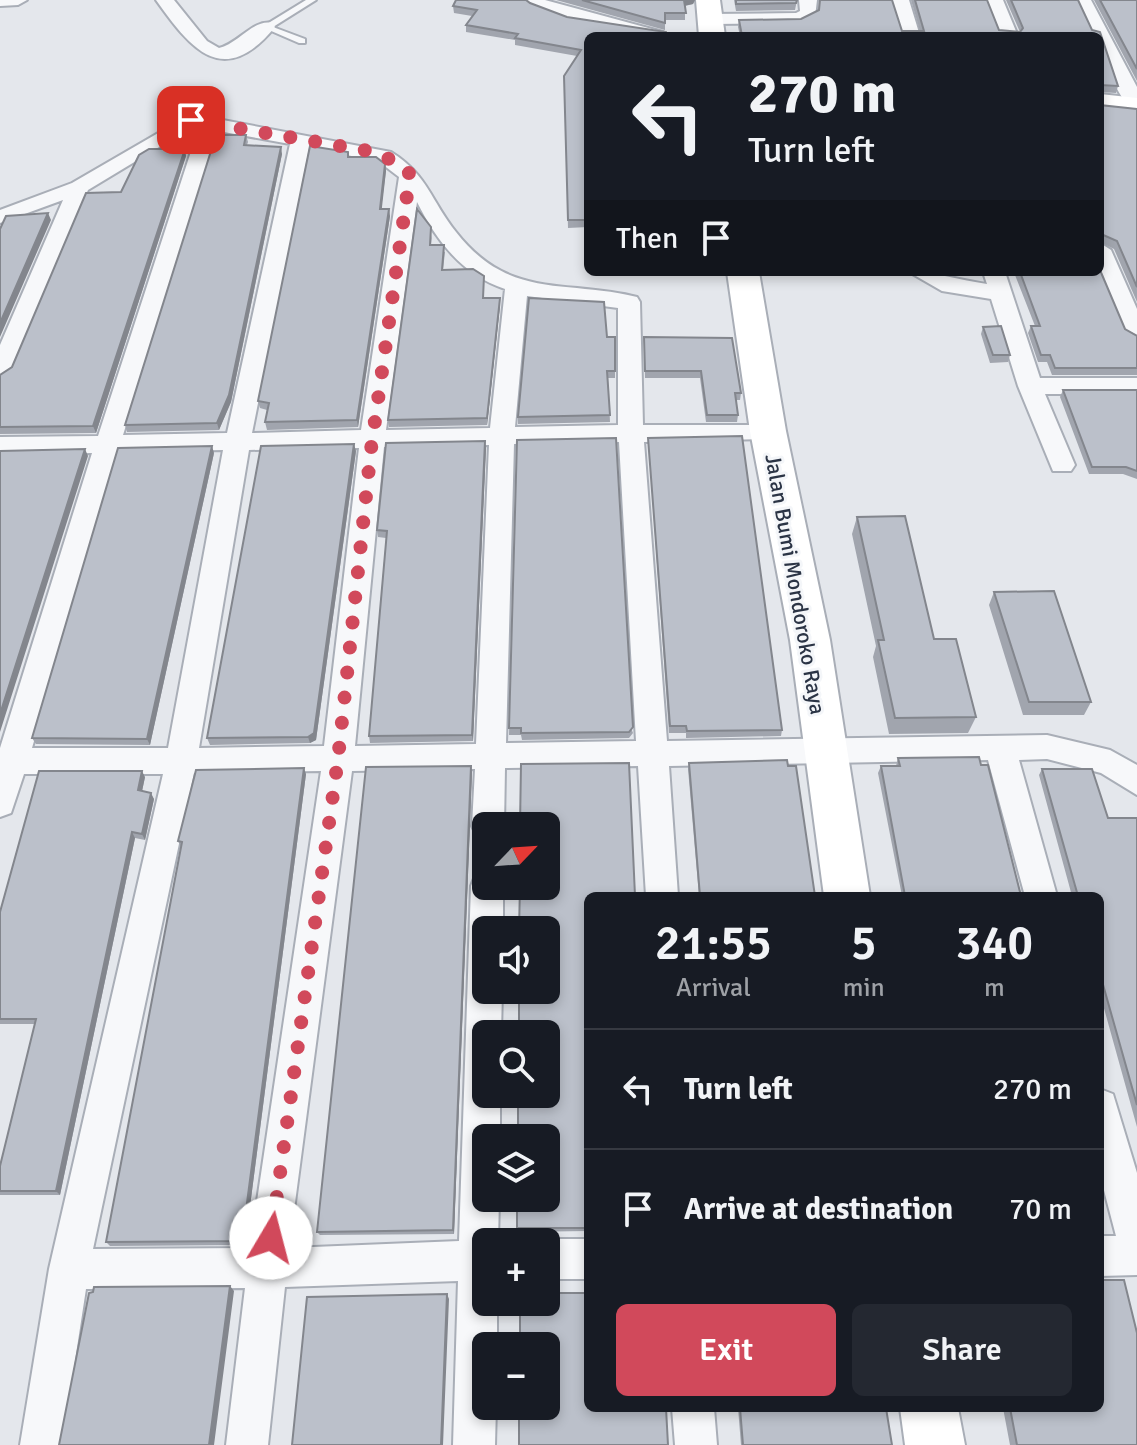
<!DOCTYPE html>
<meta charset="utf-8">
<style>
:root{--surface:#171b24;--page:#242831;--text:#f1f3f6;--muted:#9ea1a6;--line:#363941;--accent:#d1495b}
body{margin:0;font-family:Signika,sans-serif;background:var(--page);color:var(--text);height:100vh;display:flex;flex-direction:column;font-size:30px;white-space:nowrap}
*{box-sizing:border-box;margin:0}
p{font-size:26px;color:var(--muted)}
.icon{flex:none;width:44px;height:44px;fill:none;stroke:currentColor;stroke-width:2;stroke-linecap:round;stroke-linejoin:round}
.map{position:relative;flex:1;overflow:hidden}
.details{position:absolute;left:584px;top:892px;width:520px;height:520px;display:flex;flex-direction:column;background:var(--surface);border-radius:12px;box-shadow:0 4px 12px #0003}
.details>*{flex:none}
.guide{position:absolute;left:584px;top:32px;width:520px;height:244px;border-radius:12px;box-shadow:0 4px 12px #0003;background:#171b24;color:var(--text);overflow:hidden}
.needle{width:52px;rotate:65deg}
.controls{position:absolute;left:472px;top:812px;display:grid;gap:16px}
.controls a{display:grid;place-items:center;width:88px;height:88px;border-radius:12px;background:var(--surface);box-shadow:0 4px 12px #0003;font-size:40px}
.pin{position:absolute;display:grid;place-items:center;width:68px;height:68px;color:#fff;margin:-34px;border-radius:16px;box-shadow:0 4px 12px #0006}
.me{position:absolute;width:88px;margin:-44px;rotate:8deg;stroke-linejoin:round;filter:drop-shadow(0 0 6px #0008)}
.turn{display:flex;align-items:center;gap:28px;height:168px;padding:0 32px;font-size:36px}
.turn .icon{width:104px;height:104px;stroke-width:2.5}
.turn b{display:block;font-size:56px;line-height:68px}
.then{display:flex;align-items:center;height:76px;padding:0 32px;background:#0003;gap:16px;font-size:30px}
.eta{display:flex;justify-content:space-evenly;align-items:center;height:136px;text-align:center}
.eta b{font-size:48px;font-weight:600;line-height:56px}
.button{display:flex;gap:16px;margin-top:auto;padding:16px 32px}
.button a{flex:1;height:92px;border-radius:12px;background:var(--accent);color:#fff;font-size:32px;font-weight:600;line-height:92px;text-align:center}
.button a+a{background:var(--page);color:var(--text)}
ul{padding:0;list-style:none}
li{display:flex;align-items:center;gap:24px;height:120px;padding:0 32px;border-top:2px solid var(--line)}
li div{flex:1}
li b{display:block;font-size:30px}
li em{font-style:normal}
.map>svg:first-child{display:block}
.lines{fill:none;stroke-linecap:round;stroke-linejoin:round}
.lane-casing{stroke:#a9aeb7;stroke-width:4}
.street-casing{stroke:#a9aeb7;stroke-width:4}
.secondary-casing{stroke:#a9aeb7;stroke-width:4}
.lane{fill:#f7f8fa;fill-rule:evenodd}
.street{fill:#f7f8fa;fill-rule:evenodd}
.secondary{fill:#fff;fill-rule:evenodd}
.wall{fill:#a1a5ae}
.shaded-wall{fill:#83868d}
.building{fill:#bbc0ca;stroke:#83868d;stroke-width:2}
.route{stroke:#d1495b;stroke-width:14;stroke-dasharray:0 25.2}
.labels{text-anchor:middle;stroke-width:6;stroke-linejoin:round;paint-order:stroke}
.street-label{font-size:22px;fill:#2b3445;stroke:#f4f6f9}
</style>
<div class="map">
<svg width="1137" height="1445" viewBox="0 0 1137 1445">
<rect width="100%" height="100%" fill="#e4e7ec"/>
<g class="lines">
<defs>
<path id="lane" d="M306,0H316L273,27L305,39V43H299L262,27Z"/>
<path id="street" d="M0,0H27L18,5L0,6Z
M156,0H174L207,41L219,48C238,44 253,19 272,23L275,27C223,90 191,49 156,0Z
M520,0H545L663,32L666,36C636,36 541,21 520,0Z
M799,0H817L815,17L799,23L711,24L702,19L711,14L796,13L800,11Z
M891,0H909L920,36H902Z
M985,0H1003L1018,36H1000Z
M1073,0H1091L1137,87V111C1120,107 1100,53 1100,36H1092Z
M191,114L391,152C428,175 431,201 456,232C510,301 566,279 637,297L640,302L643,425H777L781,431L777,437L768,439L644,442L667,741L1047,735L1110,750L1137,765V795L1101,773L1047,759L1019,760L1057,896H1025L988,760L669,766L678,896H646L638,766L505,768L504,826H486V839L477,836L472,826L475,769L352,771L289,1248L459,1241L471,886L475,876L486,872V886H503V930H486V990H502L501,1034H486V1094H500V1138H486V1198H499L498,1242H486V1302H497V1346H486V1406H496L495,1445H453L458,1281L285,1287L268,1445H226L245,1288L86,1289L62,1445H20L49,1269L163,774H24L11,813L0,817V748L92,453L0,455V437L98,436L199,127L194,126L88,190L12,373L0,381V345L63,200L0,223V210L72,183ZM218,131L290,144L227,433L123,435ZM309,148L378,161L399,177L361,430L252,433ZM417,202C436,240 462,275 505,289L490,428L386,430ZM527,296L618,308V425L515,427ZM619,442L636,741L506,743L514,444ZM489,445L476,744L355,746L384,447ZM359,448L324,746L199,748L249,450ZM223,450L168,748H32L118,452ZM321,771L250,1248L93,1249L194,773Z
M1100,243L1111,250L1137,309V342L1125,335L1098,272Z
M909,272C936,272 959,280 987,284L983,272H1005L1040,378H1137V394H1045L1075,465L1071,471H1053L1018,386L991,299L942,291Z
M1100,1089L1113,1094L1137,1173V1275L1100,1276V1236H1116L1100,1175Z
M546,1239H588V1279H546V1242H540Z
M672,1408H714L717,1445H675Z"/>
<path id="secondary" d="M696,0H720L725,36H699Z
M1100,94L1137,98V114L1100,110Z
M727,272H759L786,431L830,640L870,896H824L790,640L750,431Z
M900,1408H958L965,1445H905Z"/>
</defs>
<use href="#lane" class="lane-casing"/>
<use href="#street" class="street-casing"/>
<use href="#secondary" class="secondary-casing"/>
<use href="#lane" class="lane"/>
<use href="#street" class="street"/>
<use href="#secondary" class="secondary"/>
</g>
<path class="wall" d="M556,0H695L693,4L685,6V20H665V30Z
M734,0H797L795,10L736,11Z
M819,0H892L902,31H920L911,0H987L999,30L1020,32L1006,0H1078L1092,30L1100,32L1118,86L1116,93L1100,92V105L1137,109V302L1114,249L1100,242V36H740L738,27L739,20L801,19L818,11Z
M1094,0H1137V81Z
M530,3L588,36V227L568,228L564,76L577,56L515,45V40L466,32V25L472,16L454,13L453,6Z
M246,135L248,142L247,145L282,154L231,402L219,430L127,432L125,425Z
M186,156L96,433L0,434V375L12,367L121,192Z
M349,157L385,164L386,171L381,209L390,216L358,427L267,430L265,422L267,410L260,408L258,401Z
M432,234L431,245L445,252L443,270L484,276V298L500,305L487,425L389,427L388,420Z
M943,272H982L981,275Z
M1007,272H1100L1125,329L1137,335V375H1052L1047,362H1038L1028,333L1031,326H1035L1015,275H1009Z
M983,327L1010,355L1008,362L990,363L981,334Z
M607,337H615V378H608L610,422L518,424V417Z
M644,337L741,393L740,400H736L738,415L737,422H706L700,378H645Z
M1063,390H1137V479L1123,474H1089L1060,397Z
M648,438L782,730L781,736L686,738V733H669Z
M517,440L633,733L629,738L522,740L521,735H509Z
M486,448L473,741L370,743L369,736L386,538L378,537L377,530Z
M356,451L316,740L310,743L210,745L207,738Z
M214,453L150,745L36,744L32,738Z
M857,517L934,639L976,717L968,733L889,734L873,657L876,646L852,534Z
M994,592L1091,702L1084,715H1023L989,605Z
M898,758L981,765L1021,896H902L878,773L881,766H896Z
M689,763L815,896H699L688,769Z
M1042,769L1108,818H1137V1127L1100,994V896H1072L1039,775Z
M472,772L454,1234L320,1235L317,1232Z
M306,774L245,1245L110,1246L106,1242L181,847L178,841Z
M145,777L142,791L154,799L145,840L135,838L60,1195H0V1166L35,1024H0V912Z
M588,896V1231L517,1232V1228Z
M738,1408H886L892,1445H741Z
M1003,1408H1100L1137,1445H1010Z"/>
<path class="shaded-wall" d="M684,0H695L693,4L683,6Z
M281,147L282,154L231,402L219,430L217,423Z
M185,149L186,156L96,433L93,426Z
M385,164L386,171L381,216L380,209Z
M389,209L390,216L358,427L357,420Z
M48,213L51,220L0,337V323Z
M500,298V305L487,425V418Z
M485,441L486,448L473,741L472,735Z
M354,444L356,451L316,740L310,743L308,737Z
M212,446L214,453L150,745L147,739Z
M85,449L88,456L0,732V714Z
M471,766L472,772L454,1234L453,1230Z
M304,768L306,774L245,1245L242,1241Z
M142,771L145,777L141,796L138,790Z
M151,793L154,799L145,840L142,834Z
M132,832L135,838L60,1195L56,1191Z
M230,1286L234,1291L214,1445H209Z
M447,1294L449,1299L443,1445H441Z"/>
<path class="building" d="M456,0H526L530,3L567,17L666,32V36H588V220H568L564,76L581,50L515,38L518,34L466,25L477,10L453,6Z
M582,0H684L686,13H665V23Z
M736,0H797L796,3L736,4Z
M820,0H892L902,31H924L915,0H987L999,30L1020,32L1023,28L1011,0H1078L1092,30L1100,32L1118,86L1100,85V105L1137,109V287L1117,241L1101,234L1100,241V36H742L739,20L801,19L819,10Z
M1100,0H1137V69Z
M216,135H246L244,145L281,147L229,395L217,423L125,425Z
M310,146L348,152V157H376L385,164L380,209H389L357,420L265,422L269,403L258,401Z
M149,149H185L93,426L0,427V375L12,367L86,193L121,192L139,155Z
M417,209L431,227L430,245H444L442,270L473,269L484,276L483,298H500L487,418L388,420Z
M48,213L0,323V229L6,216Z
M1100,270L1125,329L1137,336V368H1055L1050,355H1041L1031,326H1040L1020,272H1100Z
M529,298L604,302L607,337H615V371H607L610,415L518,417Z
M1001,326L1010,355H993L983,327Z
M644,337L732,338L741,393H735L738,415H707L701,371H645Z
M1063,390H1137V471L1126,467H1092Z
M742,436L782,730L687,731L686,726H670L648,438Z
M616,438L633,727L629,732L521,733V728H509L517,440Z
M485,441L472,735L369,736L387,531L377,530L386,443Z
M354,444L314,733L308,737L207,738L261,446Z
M212,446L147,739L32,738L118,448Z
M85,449L0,714V451Z
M905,516L934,639H956L976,717L895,718L878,640H884L857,517Z
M1054,591L1091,702H1029L994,592Z
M979,757L981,765H988L1021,896H905L881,766H900L898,758Z
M787,760L788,766H796L815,896H700L689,763Z
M629,763L635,896H588V1228H517V1198H546V1138H518V1094H546V1034H519V990H546V930H519L520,886H546V826H520L521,764Z
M471,766L453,1230L317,1232L366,767Z
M304,768L242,1241L106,1242L182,842L178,841L196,770Z
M1042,769H1092L1108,818H1137V1105L1100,974V896H1078Z
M39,771H142L138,790L151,793L142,834L132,832L56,1191H0V1166L36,1019H0V912Z
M1100,1280H1124L1137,1333V1445H1017L1010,1408H1100Z
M230,1286L209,1445H59L89,1293L93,1292L94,1287Z
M546,1293H588V1408H666L668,1445H519V1406H546V1346H520V1302H546Z
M447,1294L441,1445H292L307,1297Z
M740,1408H886L892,1445H743Z"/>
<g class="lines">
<path class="route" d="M191,120L369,151L394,161L410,174L371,449L338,759L271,1238"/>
</g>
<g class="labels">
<g class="street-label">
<text transform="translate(796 584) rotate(80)" y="8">Jalan Bumi Mondoroko Raya</text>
</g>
</g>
</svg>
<div class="controls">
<a><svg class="needle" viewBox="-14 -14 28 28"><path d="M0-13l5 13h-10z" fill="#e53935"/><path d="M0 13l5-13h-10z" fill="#9ea1a6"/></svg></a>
<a><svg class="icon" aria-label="sound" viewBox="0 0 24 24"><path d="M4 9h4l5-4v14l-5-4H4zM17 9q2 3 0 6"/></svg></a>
<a><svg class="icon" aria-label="search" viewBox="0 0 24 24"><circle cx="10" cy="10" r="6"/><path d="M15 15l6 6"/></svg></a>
<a><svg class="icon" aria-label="layers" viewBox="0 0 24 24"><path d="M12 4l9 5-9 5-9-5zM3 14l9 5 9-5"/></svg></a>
<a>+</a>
<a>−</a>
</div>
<div class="pin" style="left:191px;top:120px;background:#d93025"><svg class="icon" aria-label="arrive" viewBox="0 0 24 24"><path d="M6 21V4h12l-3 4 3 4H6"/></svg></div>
<svg class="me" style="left:271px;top:1238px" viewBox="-20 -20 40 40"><circle r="19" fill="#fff"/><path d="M0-13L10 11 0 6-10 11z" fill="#d1495b"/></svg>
<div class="guide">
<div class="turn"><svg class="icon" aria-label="left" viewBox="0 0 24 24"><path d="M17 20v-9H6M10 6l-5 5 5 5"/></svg><div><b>270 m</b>Turn left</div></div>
<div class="then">Then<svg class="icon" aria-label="arrive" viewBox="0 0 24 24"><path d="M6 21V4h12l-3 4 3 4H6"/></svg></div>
</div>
<section class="details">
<div class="eta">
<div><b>21:55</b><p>Arrival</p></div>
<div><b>5</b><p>min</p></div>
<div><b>340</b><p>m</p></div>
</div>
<ul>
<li><svg class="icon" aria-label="left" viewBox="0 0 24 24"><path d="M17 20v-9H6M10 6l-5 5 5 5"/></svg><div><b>Turn left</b></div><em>270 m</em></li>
<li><svg class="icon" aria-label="arrive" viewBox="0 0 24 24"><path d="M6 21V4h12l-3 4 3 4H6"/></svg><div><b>Arrive at destination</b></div><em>70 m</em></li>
</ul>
<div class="button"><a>Exit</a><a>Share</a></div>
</section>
</div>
